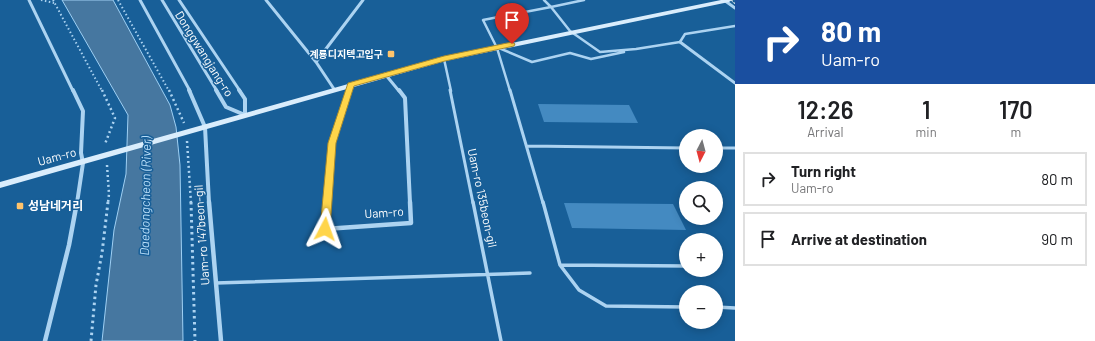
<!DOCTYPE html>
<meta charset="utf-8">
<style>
:root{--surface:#fff;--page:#f6f6f6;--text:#202124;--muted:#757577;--line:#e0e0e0}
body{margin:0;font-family:Barlow,"Noto Sans KR",sans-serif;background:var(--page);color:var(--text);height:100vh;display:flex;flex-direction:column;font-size:15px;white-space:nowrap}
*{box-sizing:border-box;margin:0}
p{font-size:13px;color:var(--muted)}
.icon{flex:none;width:22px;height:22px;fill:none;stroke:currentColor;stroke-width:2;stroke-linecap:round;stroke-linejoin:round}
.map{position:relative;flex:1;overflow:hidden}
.sheet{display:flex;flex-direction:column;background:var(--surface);width:360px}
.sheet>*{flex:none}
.top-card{background:#1a4fa0;color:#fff;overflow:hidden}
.needle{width:26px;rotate:186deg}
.fabs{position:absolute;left:679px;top:129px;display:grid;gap:8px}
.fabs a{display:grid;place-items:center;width:44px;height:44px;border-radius:50%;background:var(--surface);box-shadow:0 2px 10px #0003;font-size:20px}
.pin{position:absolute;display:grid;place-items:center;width:34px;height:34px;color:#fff;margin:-41px -17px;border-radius:50% 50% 50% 0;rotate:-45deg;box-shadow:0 0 4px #0007}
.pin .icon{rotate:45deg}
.me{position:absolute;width:44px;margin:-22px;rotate:4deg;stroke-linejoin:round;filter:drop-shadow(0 0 3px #0008)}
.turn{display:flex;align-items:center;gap:14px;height:84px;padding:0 20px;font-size:18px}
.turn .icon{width:52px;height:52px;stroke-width:2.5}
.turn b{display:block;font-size:28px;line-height:34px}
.eta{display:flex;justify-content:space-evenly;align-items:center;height:68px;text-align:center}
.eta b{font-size:24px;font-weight:600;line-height:28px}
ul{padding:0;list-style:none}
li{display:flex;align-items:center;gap:12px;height:54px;margin:0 8px 6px;padding:0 12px;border:2px solid var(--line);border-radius:0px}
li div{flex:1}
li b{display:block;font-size:15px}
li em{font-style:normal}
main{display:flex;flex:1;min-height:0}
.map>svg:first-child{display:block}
.water{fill:#4677a0;stroke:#9fd0f4}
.building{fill:#448ac1}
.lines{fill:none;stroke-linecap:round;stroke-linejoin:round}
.path-far2{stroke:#acd3f1;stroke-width:2;stroke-dasharray:1.5 2.5;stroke-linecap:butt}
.path-far1{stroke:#acd3f1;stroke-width:2.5;stroke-dasharray:2 3;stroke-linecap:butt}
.path{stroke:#acd3f1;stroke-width:3;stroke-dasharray:2.5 3.5;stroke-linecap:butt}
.lane-far2{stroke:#acd3f1;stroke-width:2.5}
.lane-far1{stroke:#acd3f1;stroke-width:3}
.lane{stroke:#acd3f1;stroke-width:3.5}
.street-far2{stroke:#acd3f1;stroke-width:3}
.street-far1{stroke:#acd3f1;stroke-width:4}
.street{stroke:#acd3f1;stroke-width:4.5}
.secondary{fill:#daedfc;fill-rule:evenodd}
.rail-casing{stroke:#fff;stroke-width:3.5}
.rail{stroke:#185f98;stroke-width:2.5;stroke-dasharray:7;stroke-linecap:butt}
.route{fill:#ffd54a;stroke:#a68a30}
.poi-dot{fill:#ffc46c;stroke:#185f98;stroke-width:1.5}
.labels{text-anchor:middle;stroke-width:3;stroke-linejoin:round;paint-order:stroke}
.far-poi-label{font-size:10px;font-weight:bold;fill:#fff;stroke:#185f98;text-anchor:end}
.street-label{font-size:12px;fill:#fff;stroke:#185f98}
.poi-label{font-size:12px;font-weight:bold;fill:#fff;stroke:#185f98;text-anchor:start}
.water-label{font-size:13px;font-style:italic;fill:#b8ddf8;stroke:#185f98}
</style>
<main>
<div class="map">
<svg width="735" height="341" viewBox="0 0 735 341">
<rect width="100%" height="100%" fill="#185f98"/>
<path class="water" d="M62,0H113L170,105L176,127L180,165L183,341H102L114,230L126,174L128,115Z"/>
<path class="building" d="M538,104L629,105L638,123L544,122Z
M564,203L673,204L686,230L572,228Z"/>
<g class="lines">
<path class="path-far2" d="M41,0L54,3
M53,0L102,91
M118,0L169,91"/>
<path class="path-far1" d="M102,90L115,118L105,144
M169,90L184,123
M187,141L191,203
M107,165L109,194L108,203"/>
<path class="path" d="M191,202L195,341
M91,341L96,285L102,253L108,202"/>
<path class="lane-far2" d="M584,0L551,7L570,31L600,52L636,49L680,42L685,34L735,26
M499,48L532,62L570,53L591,59L624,52
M444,59L451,91
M510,91L497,48L483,20L551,7L544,0"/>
<path class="lane-far1" d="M450,90L473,203
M510,90L543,203
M527,146L686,148
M716,148H735"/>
<path class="lane" d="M473,202L501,341
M543,202L560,265L579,290L606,306L686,307
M560,265L686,266
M216,283L530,273
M716,307L735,308"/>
<path class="street-far2" d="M29,0L73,91
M140,0L190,91
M162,0L217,91
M179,0L240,91
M266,0L316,62L334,89
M724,0L735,8
M680,42L735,83
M316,62L363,0
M385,74L399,91
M348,91L350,85"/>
<path class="street-far1" d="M73,90L83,111L81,153L83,163L77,203
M189,90L205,127L209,203
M216,90L226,107L245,115V99L239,90
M399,90L405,98L410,203
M327,203L332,143L348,90"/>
<path class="street" d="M209,202L221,341
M327,202L325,229L411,223L410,202
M45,341L69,245L77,202"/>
<path class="secondary" d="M721,0H732L729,2L445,61L0,188V182L444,57Z"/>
<defs>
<path id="rail" d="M733,0L735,2"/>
</defs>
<use href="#rail" class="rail-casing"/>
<use href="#rail" class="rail"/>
</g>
<path class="route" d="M512,42L515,44L514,46L445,61L354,86L336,143L330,229L329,232L325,233L322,232L320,229L328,143L348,83L444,56Z"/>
<g class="poi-dot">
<rect x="387" y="50" width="8" height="8" rx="2"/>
<rect x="16" y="202" width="8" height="8" rx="2"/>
</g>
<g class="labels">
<g class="far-poi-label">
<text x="383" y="58">계룡디지텍고입구</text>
</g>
<g class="street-label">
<text transform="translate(204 54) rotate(58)" y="4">Donggwangjang-ro</text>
<text transform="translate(57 157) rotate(-15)" y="4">Uam-ro</text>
<text transform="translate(482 198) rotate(78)" y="4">Uam-ro 135beon-gil</text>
<text transform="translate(384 213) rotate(-4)" y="4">Uam-ro</text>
<text transform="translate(202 235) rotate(-94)" y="4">Uam-ro 147beon-gil</text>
</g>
<g class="poi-label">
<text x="28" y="210">성남네거리</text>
</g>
<g class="water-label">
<text transform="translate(145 196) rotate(-89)" y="5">Daedongcheon (River)</text>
</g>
</g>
</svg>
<div class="fabs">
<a><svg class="needle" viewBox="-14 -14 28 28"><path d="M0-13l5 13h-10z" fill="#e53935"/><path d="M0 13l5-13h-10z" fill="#757577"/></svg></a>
<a><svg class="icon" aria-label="search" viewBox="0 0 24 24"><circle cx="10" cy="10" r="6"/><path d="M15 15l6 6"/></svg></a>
<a>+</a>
<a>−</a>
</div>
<div class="pin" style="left:512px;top:44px;background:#d93025"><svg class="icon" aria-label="arrive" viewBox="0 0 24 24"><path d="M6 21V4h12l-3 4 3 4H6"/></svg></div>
<svg class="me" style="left:325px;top:229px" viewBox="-20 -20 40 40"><path d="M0-17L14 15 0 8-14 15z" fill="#ffd54a" stroke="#fff" stroke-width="4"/></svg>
</div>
<section class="sheet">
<div class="top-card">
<div class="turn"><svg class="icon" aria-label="right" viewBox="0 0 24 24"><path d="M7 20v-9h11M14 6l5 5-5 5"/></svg><div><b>80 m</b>Uam-ro</div></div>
</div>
<div class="eta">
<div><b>12:26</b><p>Arrival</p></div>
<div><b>1</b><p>min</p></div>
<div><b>170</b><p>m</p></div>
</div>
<ul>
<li><svg class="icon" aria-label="right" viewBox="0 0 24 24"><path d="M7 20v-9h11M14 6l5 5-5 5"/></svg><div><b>Turn right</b><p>Uam-ro</p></div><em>80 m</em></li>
<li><svg class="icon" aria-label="arrive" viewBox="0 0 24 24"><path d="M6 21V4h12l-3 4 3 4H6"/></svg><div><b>Arrive at destination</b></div><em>90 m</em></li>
</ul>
</section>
</main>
